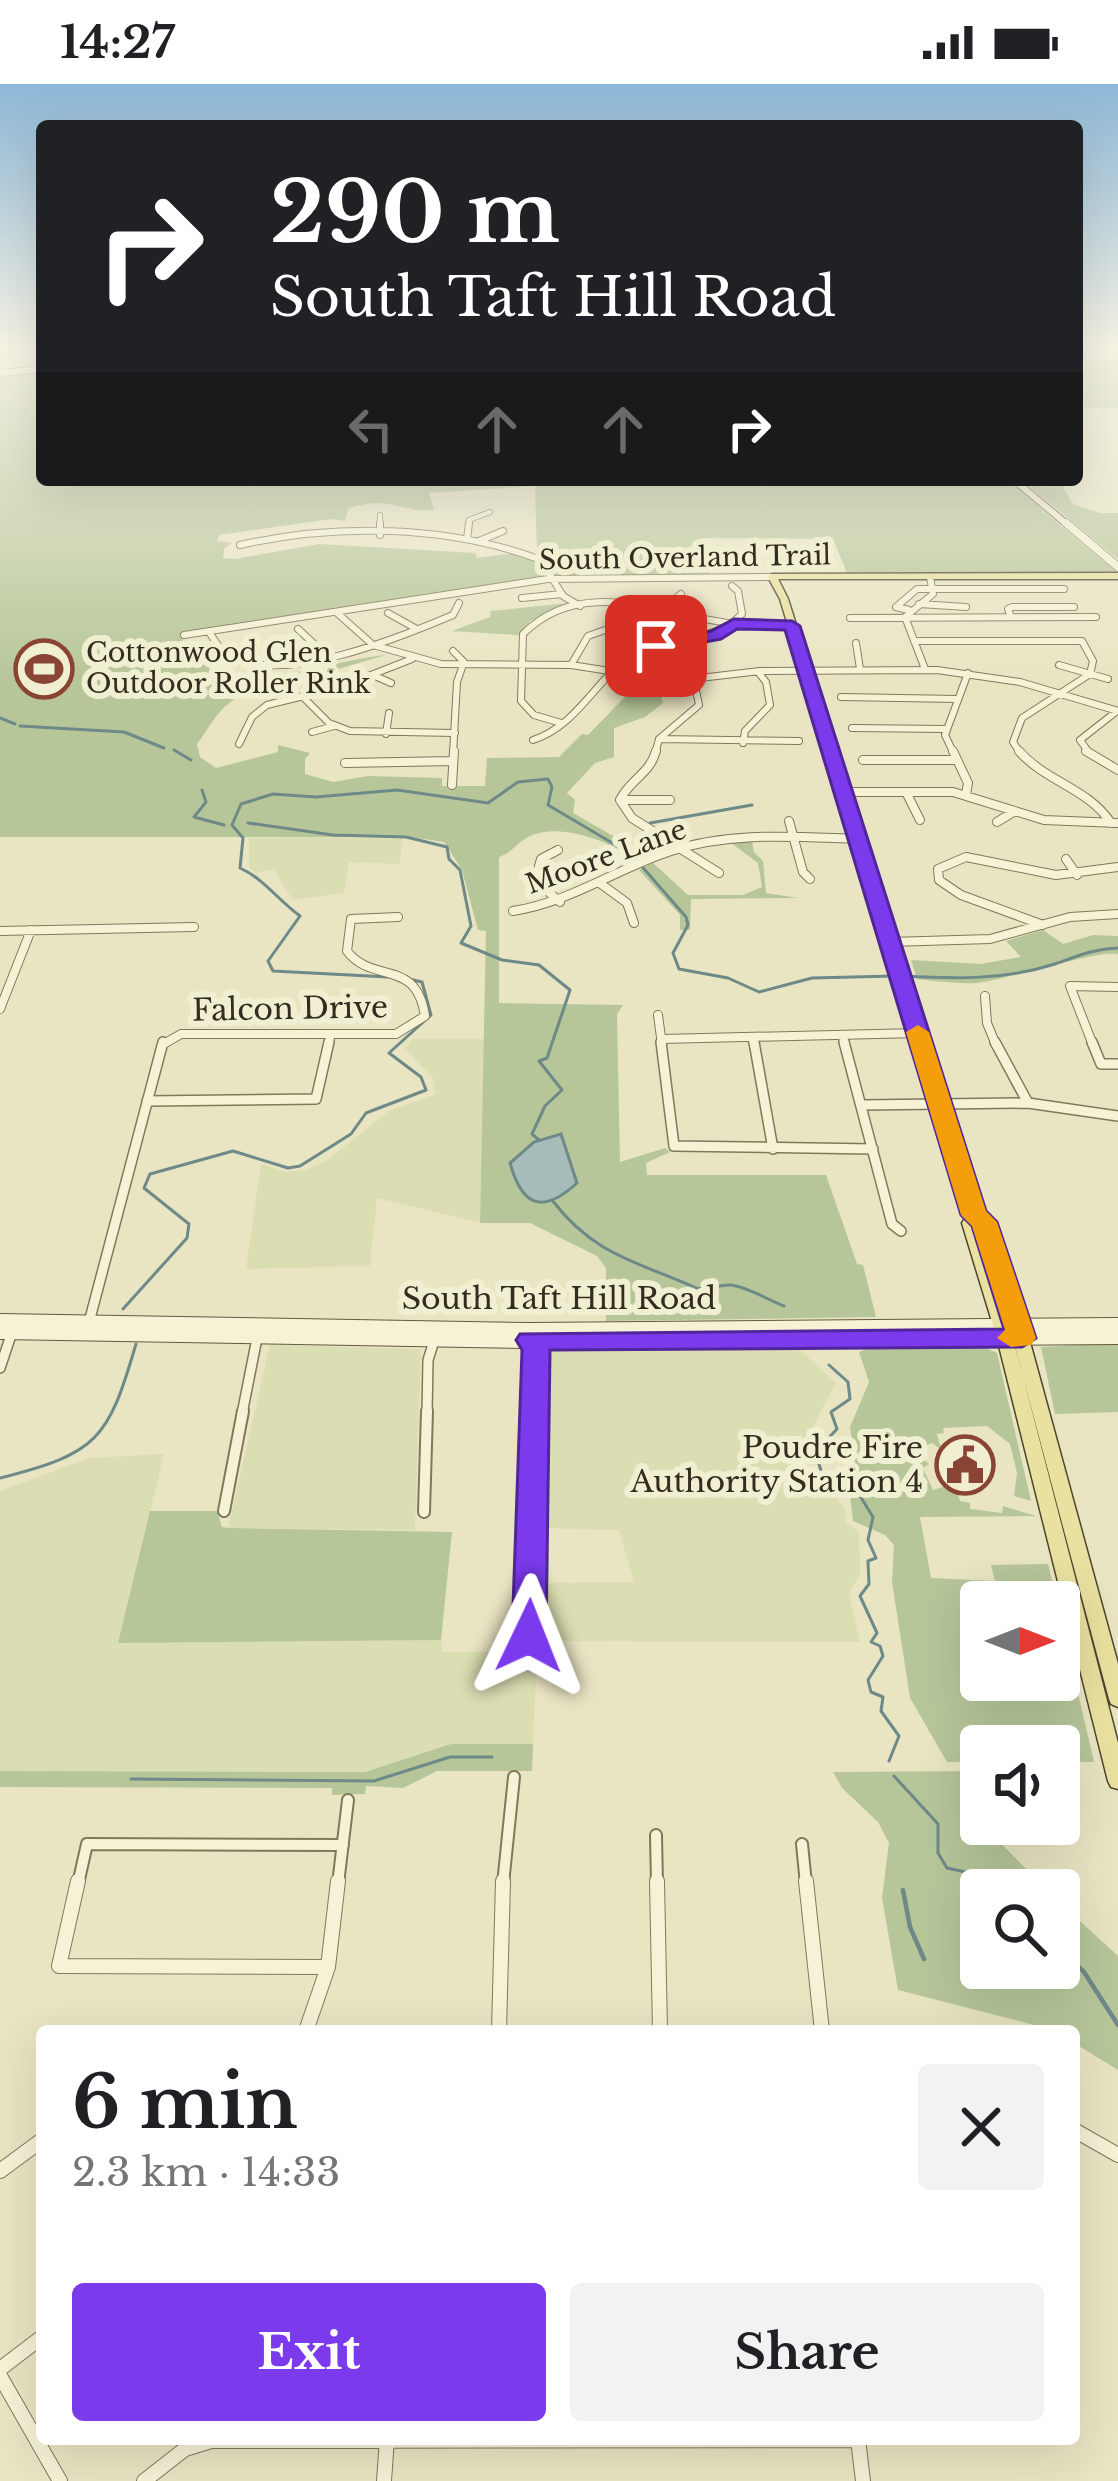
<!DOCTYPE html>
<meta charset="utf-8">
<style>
:root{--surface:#fff;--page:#f2f2f2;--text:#202124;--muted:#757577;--accent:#7c3aed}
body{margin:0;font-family:"Libre Baskerville",serif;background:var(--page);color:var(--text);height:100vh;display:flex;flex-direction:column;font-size:45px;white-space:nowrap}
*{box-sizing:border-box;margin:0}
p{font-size:39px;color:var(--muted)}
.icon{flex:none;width:66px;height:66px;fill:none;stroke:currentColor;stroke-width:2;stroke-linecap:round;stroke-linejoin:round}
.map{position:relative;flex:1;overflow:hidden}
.side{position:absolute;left:36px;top:1941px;width:1044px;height:420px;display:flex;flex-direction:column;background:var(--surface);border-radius:12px;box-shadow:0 12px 48px #0002}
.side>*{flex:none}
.top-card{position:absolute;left:36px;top:36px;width:1047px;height:366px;border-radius:12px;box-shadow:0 12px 48px #0002;background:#202124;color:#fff;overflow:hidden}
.needle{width:78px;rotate:90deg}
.tools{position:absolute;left:960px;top:1497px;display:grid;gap:24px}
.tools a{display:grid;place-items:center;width:120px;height:120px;border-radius:12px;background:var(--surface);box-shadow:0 12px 48px #0002;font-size:60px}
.pin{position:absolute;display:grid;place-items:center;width:102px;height:102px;color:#fff;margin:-51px;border-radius:24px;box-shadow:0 6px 18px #0006}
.me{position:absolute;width:132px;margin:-66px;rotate:2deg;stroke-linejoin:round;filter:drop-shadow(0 0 9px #0008)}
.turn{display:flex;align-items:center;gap:42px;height:252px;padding:0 36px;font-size:54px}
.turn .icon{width:156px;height:156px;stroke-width:2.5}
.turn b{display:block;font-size:84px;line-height:102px}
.lanes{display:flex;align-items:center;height:114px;padding:0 36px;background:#0003;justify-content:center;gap:60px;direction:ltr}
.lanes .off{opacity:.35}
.round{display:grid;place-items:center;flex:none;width:126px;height:126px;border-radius:12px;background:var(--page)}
.summary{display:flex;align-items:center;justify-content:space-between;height:204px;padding:0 36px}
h1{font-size:72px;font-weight:800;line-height:90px}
.button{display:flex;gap:24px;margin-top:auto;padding:24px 36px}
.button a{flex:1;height:138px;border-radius:12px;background:var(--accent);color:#fff;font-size:48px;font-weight:800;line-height:138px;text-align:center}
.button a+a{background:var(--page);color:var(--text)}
.status{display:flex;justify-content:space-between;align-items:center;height:84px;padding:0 60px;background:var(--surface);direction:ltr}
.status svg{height:33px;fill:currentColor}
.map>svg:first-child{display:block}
.farmland{fill:#dbddb2}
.green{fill:#b7c699;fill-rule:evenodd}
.water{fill:#a5bcba;stroke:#6d8988;stroke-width:3}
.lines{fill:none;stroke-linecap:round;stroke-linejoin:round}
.stream-far1{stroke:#6d8988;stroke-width:3}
.stream{stroke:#6d8988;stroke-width:4.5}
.street-far5-casing{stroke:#81785c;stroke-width:6}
.street-far4-casing{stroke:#81785c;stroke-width:8}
.street-far3-casing{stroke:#81785c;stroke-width:10}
.street-far2-casing{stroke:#81785c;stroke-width:12}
.street-far1-casing{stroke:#81785c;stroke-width:14}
.street-casing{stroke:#81785c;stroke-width:16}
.secondary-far2-casing{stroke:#63593f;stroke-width:8}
.secondary-far1-casing{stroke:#63593f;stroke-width:9}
.secondary-casing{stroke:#63593f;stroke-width:16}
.primary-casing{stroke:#4f4530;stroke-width:3}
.street-far5{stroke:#f5f2d6;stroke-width:4.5}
.street-far4{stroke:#f5f2d6;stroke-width:6}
.street-far3{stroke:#f5f2d6;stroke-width:8}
.street-far2{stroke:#f5f2d6;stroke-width:9}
.street-far1{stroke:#f5f2d6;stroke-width:10}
.street{stroke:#f5f2d6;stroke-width:14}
.secondary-far2{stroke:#f5f2d6;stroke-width:6}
.secondary-far1{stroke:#f5f2d6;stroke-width:8}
.secondary{stroke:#f5f2d6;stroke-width:14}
.primary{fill:#e8e19f;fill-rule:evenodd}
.route{fill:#7c3aed;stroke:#51269a;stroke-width:3}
.slow{fill:#f59e0b}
.labels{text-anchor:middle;stroke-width:12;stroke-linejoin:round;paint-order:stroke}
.far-street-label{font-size:27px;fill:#332d1f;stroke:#f1efd2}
.far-poi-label{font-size:27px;fill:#332d1f;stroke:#f1efd2;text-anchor:start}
.street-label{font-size:30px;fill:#332d1f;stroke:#f1efd2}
.poi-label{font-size:30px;fill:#332d1f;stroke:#f1efd2;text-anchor:end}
</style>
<div class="status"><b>14:27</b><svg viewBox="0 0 49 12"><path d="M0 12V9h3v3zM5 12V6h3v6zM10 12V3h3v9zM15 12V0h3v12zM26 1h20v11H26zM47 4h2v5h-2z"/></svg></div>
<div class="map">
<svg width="1118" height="2397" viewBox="0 0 1118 2397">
<rect width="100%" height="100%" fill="#e9e5c3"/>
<path class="farmland" d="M249,754L340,753L403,755L399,780L349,778L344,809L293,816L273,785L256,789L249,783Z
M412,955H484L480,1139L377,1114L370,1182L246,1185L261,1080L286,1088L305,1086L326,1077L389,1027L436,1010L432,993L405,964Z
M270,1261L421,1265L415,1446L228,1444Z
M798,1264L836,1299L810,1348L809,1385L845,1424L846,1438L859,1449L860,1491L849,1509L860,1558L537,1557L545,1499L634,1498L619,1446L540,1444L542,1266Z
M164,1370L119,1559L441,1556L442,1568L537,1567L533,1660H451L365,1688L0,1687V1407L89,1374Z"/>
<path class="green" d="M1077,276H1118V324H1083L1077,317Z
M42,289V396H1007L1116,488L847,489L833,455L705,454L709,491L561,492L183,548V562C239,620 320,577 386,571L235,615C216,627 211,642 197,660L200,673L216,684L278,668V661L310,669L305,675V690L333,698L368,692L442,694V702H485L487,674L559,673L582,650L588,651L642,595L658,598L663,619L645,633L614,644V673L595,679L567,709L575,716L573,729L646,771L636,777C613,757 558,738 530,752C517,758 512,769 499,773V919L623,921L617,930L620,1078L665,1064L670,1068L646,1079L647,1091H826L857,1180L863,1181L876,1233L606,1237V1184L597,1172L530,1139H480L486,847L478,846L462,786L444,758L410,753H0V292ZM535,402L537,469L530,473L514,469L477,474L475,469L319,460L235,475L223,474L224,465L232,459L217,457L219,451L331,435L345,437L348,425C389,409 408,432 434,425L429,409Z
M1021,396H1059L1073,420L1100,429H1118V475Z
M568,519L572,522L530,537L518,551L452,547L490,533L491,527Z
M752,757L754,768L763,777L766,809L798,814L691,815L690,846H680V831L639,786L653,779L688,811H743L762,803L758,779L730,758Z
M1043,846L1063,860L1093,851L1118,852V870C1100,865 1008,896 976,899C957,900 936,897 917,895L911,876L980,880L1021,873L1006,857Z
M1118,1259V1328L1055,1330L1041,1263Z
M874,1263L986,1264L997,1269L1031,1417L1014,1412L1017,1389L1010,1360L987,1342L943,1344L944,1349L937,1350L940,1361H950L954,1375L932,1359L914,1367L929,1380L923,1384L933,1406L954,1399L960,1417L970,1419V1425L1002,1429L1003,1422L1036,1432L920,1433L931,1494L995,1497L991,1481L1048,1480L1057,1518H981V1596H1059V1528L1094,1678H1059V1662H981V1678H947L910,1614L892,1498L894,1461L885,1451L853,1437L850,1410L855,1381L850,1343L869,1298L859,1268Z
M150,1427H217L222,1443L228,1444L452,1448L441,1556L118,1559Z
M451,1660H533L532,1687H437L403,1704L366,1702L365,1710L332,1711V1704L0,1703V1687L365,1688Z
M981,1687L975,1714L981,1740L989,1741L986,1744L1047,1806H981V1884H1059V1818L1118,1872V1986L1074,1959V1947H1038V1942L898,1906L882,1814L889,1759L878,1738L842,1704L833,1688Z"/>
<path class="water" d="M561,1050L577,1099C542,1131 522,1122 510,1079L534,1058Z"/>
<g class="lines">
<path class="stream-far1" d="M0,634L15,640
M20,642L124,648L164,664
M174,666L191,676
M202,706L206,718L194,733L224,741
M248,739L333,751L406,753L447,763L449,775L460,786L471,842L461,859L502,876L539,881L570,906L547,974L539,977L562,1006L545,1022L532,1050L539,1056
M650,739L752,721
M904,892C955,895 1005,896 1055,880C1078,872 1093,865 1118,864
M388,893L273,887L268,877L300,832C278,816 264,795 240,784L243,754L232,741L241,720L273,710L316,713L397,706L488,719L518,698L548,695L552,703L548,721L631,770L686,833L688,841L673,869L679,885L728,894L759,908L812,894L894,892
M552,1116C594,1171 635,1177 694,1203C705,1208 719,1200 731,1201C748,1203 768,1216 784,1222
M123,1225L187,1154L189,1140L144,1104L150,1090L233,1067L288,1084L300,1082L351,1050L366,1029L426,1006L421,993L389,969L431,931L422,898L409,895
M829,1281L848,1298L850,1315L831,1328L837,1345L821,1362L824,1372L818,1377L823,1393L857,1407L873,1433L868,1456L876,1474L868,1477L869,1500L860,1512L877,1549L871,1558L880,1562L883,1572L868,1596L871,1608L883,1613L881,1627L899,1652L889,1677
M0,1394C98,1369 108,1356 136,1260
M894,1692L938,1740V1769L947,1784L993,1794L1001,1800
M131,1695L374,1697L450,1673H492"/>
<path class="stream" d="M997,1797L1007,1806
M903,1806L910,1843L924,1875
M1059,1863L1084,1888L1118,1941"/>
<defs>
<path id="street-far5" d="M380,431V442
M468,442L469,436L490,428"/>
<path id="street-far4" d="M380,439V451
M467,455L469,439
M479,457L503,447
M240,461C336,439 448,441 541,476L563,512L580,522
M522,514L562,510
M919,520L966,523
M665,523L681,510
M909,526L896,523L917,505H1064
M336,528L373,561L441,580L571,581L674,597L760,587L937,586L1020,598L1118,627
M388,529L415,544
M1011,533L1008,525L1012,523H1074
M850,534L1096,533
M298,545L326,571
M209,548C214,555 219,565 226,570C278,604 401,553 453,531L459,519
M184,551L548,495L772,493
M914,557H1082L1093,577L1090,590L1022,634L1013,658L1021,670
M856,559L860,585
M453,567L464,578L457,598L453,670
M571,581L588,552L622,540
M1059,581L1108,595
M925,585L905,533L933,510L930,493
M375,592L391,599
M302,612L329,639L350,647L455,649
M841,613L957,615
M561,639L534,631L521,617L523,550C584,489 665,533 736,540C754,542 773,541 792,542
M852,644L946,645
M312,648L334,642
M386,650L389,629
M659,655L799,657
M533,656C581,640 597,590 639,567C674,548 712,561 742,530L738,507L732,502
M743,659L745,647L770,621L766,598L758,588
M239,660L252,633L267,621L340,603L412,575
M655,670L659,655L699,621L694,597
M954,670L945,651L968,589
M1090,670L1080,656L1117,627"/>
<path id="street-far3" d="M656,667C650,690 630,695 620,716L632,734L719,789
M953,667L968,699L966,710
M1019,667C1046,698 1088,704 1111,739
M1086,667L1118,686
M863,676H955
M345,679L453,677
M452,701L454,667
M843,708H953L1044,736L1118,739
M906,708L920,736
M620,716H670
M789,737L803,788L810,795
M997,738L1015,727
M558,766L541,775C533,797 543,804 560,818
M1066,775L1077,791
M601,800L627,819L634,839
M513,827C571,818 616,785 671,767C731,747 796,753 858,755
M1043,841L961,811L939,796L938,785L966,773L1056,791L1118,783
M0,847L194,843
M890,858L990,855L1070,833L1118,830
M985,912L987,939L996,961
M0,925L31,846
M658,931L662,961
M843,953L845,961
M753,954L754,961
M662,955L918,949
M162,961L181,950H396L425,932C416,873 373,901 347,867L351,835L398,833
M328,961L331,950
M1093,961L1070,902L1118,903"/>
<path id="street-far2" d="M661,958L674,1062L873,1065
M754,958L773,1065
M844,958L892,1140L901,1147
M995,958L1028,1019
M1092,958L1101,980H1118
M147,1017L316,1015L329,958
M862,1021L1028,1019L1118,1032
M88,1242L163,958
M530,1253L536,1266L534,1330
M0,1284L12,1248
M242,1330L258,1249
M427,1330L428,1276L435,1254"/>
<path id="street-far1" d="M224,1427L243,1327
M424,1428L427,1327
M529,1552L534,1327
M656,1751L657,1800
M802,1760L806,1800
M78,1800L87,1760L343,1761
M338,1800L348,1716
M503,1800L514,1693"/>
<path id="street" d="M78,1797L59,1882L328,1883
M657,1797L660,1947
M806,1797L822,1947
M306,1947L328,1883L338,1797
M499,1947L503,1797
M1074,2046L1118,2071
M0,2087L42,2056
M0,2285L42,2253
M0,2292L60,2397
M858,2355L863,2397
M144,2397L185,2365L211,2357L858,2356
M384,2397L387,2355"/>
<path id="secondary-far2" d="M0,289L42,285
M1014,396L1069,442"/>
<path id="secondary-far1" d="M1066,439L1118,483"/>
<path id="secondary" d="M0,1237L530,1246L1118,1241
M0,1248L530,1257L1118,1253"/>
<path id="primary" d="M1118,489V495H778L788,515L981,1129L991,1138L1025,1240L1118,1580V1623L1111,1620L1109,1615L1009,1240L976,1139L1013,1254L1118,1659V1705L1111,1703L1108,1697L997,1254L962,1139L967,1131L780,515L768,493L772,490Z"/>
</defs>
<use href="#street-far5" class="street-far5-casing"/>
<use href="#street-far4" class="street-far4-casing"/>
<use href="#street-far3" class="street-far3-casing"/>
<use href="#street-far2" class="street-far2-casing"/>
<use href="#street-far1" class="street-far1-casing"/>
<use href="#street" class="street-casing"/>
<use href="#secondary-far2" class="secondary-far2-casing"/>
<use href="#secondary-far1" class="secondary-far1-casing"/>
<use href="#secondary" class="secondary-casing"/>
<use href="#primary" class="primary-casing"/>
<use href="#street-far5" class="street-far5"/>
<use href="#street-far4" class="street-far4"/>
<use href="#street-far3" class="street-far3"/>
<use href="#street-far2" class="street-far2"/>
<use href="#street-far1" class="street-far1"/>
<use href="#street" class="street"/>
<use href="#secondary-far2" class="secondary-far2"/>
<use href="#secondary-far1" class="secondary-far1"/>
<use href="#secondary" class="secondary"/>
<use href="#primary" class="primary"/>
</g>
<linearGradient id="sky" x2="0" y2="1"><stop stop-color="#8db7d6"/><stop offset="0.44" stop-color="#f5f3e4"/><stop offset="1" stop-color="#f5f3e4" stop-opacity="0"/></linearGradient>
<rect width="1118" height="597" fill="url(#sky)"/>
<path class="route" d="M734,535L792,537L800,542L986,1127L997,1138L1036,1254L1022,1263L550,1266L546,1552L541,1561L529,1565L517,1561L512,1552L522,1266L516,1256L520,1250L1004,1245L972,1142L961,1131L785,546L737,545L721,555L656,567L648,562L711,547Z"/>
<path class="slow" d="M918,941L929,948L986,1127L997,1138L1036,1254L1031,1261L1011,1263L997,1254L1005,1246L972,1142L961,1131L906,948Z"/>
<defs>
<symbol id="stadium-ring" viewBox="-11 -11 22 22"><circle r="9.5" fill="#f1efd2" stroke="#8a4433" stroke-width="1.5"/><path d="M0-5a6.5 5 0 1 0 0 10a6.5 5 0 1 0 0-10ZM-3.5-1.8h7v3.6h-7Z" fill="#8a4433"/></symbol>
<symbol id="civic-ring" viewBox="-11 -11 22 22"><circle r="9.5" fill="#f1efd2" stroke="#8a4433" stroke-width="1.5"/><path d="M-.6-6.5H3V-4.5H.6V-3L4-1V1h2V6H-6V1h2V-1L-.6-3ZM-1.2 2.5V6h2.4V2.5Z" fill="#8a4433"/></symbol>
</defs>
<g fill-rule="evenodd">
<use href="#stadium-ring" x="11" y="552" width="66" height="66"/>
<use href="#civic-ring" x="932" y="1348" width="66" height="66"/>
</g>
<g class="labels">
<g class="far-street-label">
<text transform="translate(685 474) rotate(-1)" y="9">South Overland Trail</text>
<text transform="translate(606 773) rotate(-20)" y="9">Moore Lane</text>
</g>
<g class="far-poi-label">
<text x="86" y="578">Cottonwood Glen<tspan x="86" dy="31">Outdoor Roller Rink</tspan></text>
</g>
<g class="street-label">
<text transform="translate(290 925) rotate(-1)" y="10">Falcon Drive</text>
<text x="559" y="1225">South Taft Hill Road</text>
</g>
<g class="poi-label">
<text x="923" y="1374">Poudre Fire<tspan x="923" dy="34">Authority Station 4</tspan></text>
</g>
</g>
</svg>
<div class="tools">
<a><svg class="needle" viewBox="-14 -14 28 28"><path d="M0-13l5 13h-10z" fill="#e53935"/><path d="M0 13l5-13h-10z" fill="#757577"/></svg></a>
<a><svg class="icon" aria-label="sound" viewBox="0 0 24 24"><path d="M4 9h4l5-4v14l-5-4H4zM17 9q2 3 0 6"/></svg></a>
<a><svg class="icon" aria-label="search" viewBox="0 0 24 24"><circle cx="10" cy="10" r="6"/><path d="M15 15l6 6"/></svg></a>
</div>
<div class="pin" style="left:656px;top:562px;background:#d93025"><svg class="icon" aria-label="arrive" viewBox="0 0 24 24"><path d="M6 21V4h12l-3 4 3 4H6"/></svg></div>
<svg class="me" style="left:529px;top:1552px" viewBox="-20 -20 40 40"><path d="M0-17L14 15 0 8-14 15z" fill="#7c3aed" stroke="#fff" stroke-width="4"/></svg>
<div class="top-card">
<div class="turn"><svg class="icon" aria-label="right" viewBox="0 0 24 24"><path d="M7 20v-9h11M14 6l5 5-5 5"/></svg><div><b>290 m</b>South Taft Hill Road</div></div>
<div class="lanes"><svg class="icon off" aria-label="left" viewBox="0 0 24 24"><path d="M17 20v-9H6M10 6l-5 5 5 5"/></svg><svg class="icon off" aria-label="ahead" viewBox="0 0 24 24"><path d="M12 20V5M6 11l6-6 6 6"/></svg><svg class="icon off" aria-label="ahead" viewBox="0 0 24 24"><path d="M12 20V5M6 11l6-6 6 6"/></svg><svg class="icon" aria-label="right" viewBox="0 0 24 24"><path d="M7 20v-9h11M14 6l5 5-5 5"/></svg></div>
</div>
<section class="side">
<div class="summary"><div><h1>6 min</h1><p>2.3 km · 14:33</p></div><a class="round"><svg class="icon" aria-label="close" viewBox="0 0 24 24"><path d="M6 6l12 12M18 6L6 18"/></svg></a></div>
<div class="button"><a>Exit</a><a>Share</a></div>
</section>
</div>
